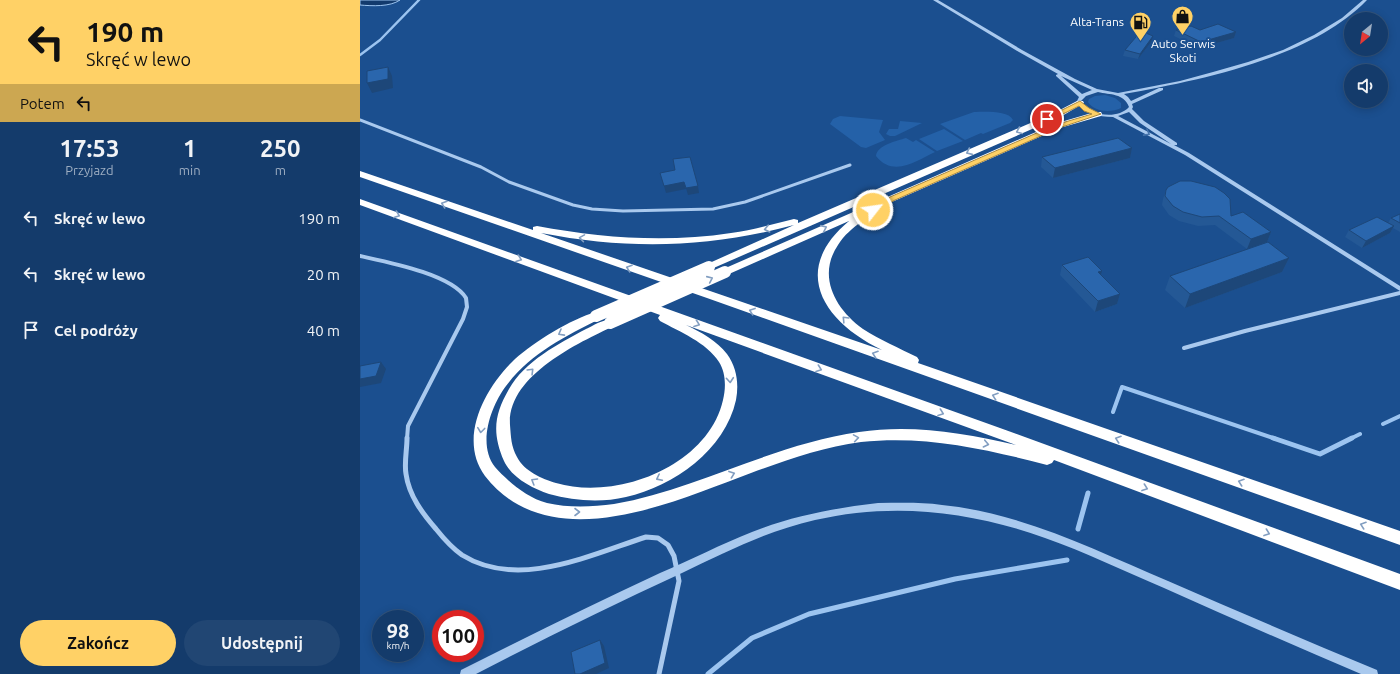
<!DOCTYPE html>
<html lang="pl">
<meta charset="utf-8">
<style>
:root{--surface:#143b6b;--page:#214673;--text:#f1f3f6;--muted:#9dadc1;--line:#33557e;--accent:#ffd166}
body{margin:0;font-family:Ubuntu,sans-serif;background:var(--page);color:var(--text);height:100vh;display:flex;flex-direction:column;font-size:15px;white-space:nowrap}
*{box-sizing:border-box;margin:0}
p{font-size:13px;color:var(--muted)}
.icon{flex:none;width:22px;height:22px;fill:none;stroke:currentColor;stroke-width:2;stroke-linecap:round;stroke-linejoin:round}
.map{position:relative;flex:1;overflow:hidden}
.panel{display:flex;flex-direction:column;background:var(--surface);width:360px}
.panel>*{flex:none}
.banner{background:#ffd166;color:#111;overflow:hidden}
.needle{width:26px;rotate:210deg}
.tools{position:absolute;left:984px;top:12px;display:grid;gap:8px}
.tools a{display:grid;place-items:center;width:44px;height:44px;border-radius:50%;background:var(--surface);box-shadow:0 2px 10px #0003,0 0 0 1px var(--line);font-size:20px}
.speed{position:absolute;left:12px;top:610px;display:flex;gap:8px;font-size:20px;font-weight:700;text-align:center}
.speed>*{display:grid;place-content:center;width:52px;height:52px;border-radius:50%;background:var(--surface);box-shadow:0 2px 10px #0003,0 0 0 1px var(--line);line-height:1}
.speed small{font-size:10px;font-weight:400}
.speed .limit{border:6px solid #d22;background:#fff;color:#111}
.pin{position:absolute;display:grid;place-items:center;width:34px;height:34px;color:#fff;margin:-17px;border:2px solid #fff;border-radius:50%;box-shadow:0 1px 4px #0007}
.me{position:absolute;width:44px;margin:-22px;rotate:60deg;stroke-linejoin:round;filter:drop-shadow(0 0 3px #0008)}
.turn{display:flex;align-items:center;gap:14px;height:84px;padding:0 20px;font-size:18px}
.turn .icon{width:52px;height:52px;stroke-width:2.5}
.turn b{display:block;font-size:28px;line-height:34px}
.then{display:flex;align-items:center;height:38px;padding:0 20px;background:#0003;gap:8px;font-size:15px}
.eta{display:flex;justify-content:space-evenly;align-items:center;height:68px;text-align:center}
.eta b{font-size:24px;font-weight:700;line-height:28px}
.primary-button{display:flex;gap:8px;margin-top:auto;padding:8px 20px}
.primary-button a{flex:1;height:46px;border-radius:24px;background:var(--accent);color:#111;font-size:16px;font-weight:700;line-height:46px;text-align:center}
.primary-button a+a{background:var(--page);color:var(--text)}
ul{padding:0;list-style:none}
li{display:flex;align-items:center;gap:12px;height:56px;padding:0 20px}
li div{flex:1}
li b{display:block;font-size:15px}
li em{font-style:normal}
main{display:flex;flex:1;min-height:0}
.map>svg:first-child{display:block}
.green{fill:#2461a8}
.water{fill:#123a6d;stroke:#9cc4f0}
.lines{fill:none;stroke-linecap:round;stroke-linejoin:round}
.stream-far2{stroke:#9cc4f0;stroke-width:2.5}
.stream-far1{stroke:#9cc4f0;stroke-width:4}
.stream{stroke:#9cc4f0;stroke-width:5}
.minor-far2{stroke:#a9c9ee;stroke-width:3}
.minor-far1{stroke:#a9c9ee;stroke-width:4}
.minor{stroke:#a9c9ee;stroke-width:5}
.tertiary{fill:#a9c9ee;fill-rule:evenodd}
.motorway{fill:#fff;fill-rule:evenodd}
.motorway-bridge{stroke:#fff;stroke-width:12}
.wall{fill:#245895}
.shaded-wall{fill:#1d4779}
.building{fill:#2a66ad;stroke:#1d4779}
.oneway{stroke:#829ec1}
.oneway2{stroke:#4674ac}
.route{fill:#ffd166;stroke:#a68842}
.labels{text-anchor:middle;stroke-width:4;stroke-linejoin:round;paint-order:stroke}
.far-poi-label{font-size:12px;fill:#fff;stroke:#1b4f8f;text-anchor:end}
</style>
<main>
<section class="panel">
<div class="banner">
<div class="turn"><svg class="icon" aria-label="left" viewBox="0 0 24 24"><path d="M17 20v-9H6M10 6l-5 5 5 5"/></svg><div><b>190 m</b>Skręć w lewo</div></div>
<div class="then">Potem<svg class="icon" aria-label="left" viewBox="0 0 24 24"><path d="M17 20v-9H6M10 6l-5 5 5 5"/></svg></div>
</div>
<div class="eta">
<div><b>17:53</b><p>Przyjazd</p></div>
<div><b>1</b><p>min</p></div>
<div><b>250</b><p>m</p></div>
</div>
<ul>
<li><svg class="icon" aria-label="left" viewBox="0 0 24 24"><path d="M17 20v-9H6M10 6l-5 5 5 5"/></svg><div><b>Skręć w lewo</b></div><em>190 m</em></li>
<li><svg class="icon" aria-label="left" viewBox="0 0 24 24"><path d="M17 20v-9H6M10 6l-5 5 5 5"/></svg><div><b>Skręć w lewo</b></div><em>20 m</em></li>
<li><svg class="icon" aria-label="arrive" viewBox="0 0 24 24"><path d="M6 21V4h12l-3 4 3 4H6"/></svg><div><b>Cel podróży</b></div><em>40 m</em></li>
</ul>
<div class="primary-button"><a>Zakończ</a><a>Udostępnij</a></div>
</section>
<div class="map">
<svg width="1040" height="674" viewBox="0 0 1040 674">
<rect width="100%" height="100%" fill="#1b4f8f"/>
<path class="green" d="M745,95L755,98L761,103V108C751,113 734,112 728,102L729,99L735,96Z
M614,112C624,112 648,110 653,120L650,123L623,134L621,133L605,140L580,124Z
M480,116L523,120L519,132L525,140L506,148L501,147L470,124L473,119Z
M540,121L562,123L535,136H530L526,134L529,129H538Z
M584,129L603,141L577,151L559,139Z
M546,138L553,142L556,140L575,152C559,159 534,179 516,156C517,145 537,141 546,138Z"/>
<path class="water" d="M0,0H40C30,7 12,6 0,5Z"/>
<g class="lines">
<path class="stream-far2" d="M0,55L20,40L59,0"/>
<path class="stream-far1" d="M753,412L762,387L916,439
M1023,424L1040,416
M990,439L1000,434"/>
<path class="stream" d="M913,438L960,454L992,438
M718,529L728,493
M348,674L392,638L449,614L595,579L707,560"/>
<path class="minor-far2" d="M0,120L121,167L149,182L213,205L232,209L263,211L353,209L385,202L490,165"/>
<path class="minor-far1" d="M0,256C27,262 91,274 106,298L107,307L103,319L48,426L47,439
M824,348L885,331L1040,293"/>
<path class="minor" d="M47,438C47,450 44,463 46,474C49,496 63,514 76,529C84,539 92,548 102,555C158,590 230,555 286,537L298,538L308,545L314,556L319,581L299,674"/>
<path class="tertiary" d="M573,0H578L662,50L715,79L737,89L758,93L820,81L853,72L888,62L923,50L954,35L982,18L1003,0H1007C951,58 841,80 764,94L768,97L771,101L799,88H803V90L772,104L773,107L772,109L784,121L817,143V145H814L829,153L1040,286V291L825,155L753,117C738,117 725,114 717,101L719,97L696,76V75L698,74L659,52ZM701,76L732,90L722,94ZM738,92C750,95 764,93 769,107C757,120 730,116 721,101L726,96ZM769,112L780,123L811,144L758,116Z
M518,503C540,503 561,502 582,505C662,513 735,550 808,581C877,611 947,641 1017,670L1018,674H1001C935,646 869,617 804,588C764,571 725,552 685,538C610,511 533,502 455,520C407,531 366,552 322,573C252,605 184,639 116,674H100L101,670C167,637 233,604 300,573C331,560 361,544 392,532C432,516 475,508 518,503Z"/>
<path class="motorway" d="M717,101H723L724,103L702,116L349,270L345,269L344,267L345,265L434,225C348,248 269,250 181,233L522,350C464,322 429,271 489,221L369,274H361L360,272L361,270L694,124L735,112H741L742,114L741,116L700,128L500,216L503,219L502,221C493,228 484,235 478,245C457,276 475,309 503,329C520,340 539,348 557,357L559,360L558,363L1040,531V545L347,298L0,177V171L173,230V227L177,226C241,238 306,243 371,233C393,230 413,224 434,219L438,220V223L696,112Z
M0,199L640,428L1040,574V590L694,460L692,463L687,465C626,449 565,435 501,442C463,447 427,460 391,473C313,502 190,559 125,476C97,438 126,386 155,359C174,342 211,319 236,312L240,313L242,316L240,319C205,336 170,354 146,386C131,406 117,444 135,467C139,472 144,476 148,480C159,490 172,499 187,503C208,508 232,507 254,504C338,489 414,444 499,432C552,424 604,433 656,445L326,325C341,332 357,341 367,354C377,368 379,384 376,400C365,450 314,486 266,497C241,503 214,501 189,494C172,488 152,478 144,461C132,433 134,415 149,389C165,361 198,344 226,329C234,325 245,318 254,320L256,323L254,326C218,343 147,376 150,425C151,437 151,446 157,457C164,471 182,479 196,483C257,501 348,466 363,400C366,388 366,373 359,362C346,342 320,332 300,321L298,318L300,315L0,205Z"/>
<path class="motorway-bridge" d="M236,316L349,267
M250,323L365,272"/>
</g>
<path class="wall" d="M816,30H840L876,32L874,38L839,48L814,36Z
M791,42L778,59L763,56L765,50Z
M772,148L770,158L693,178L681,167L682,157Z
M806,190L911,232L907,242L887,249L855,225L838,226L819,221L809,215L802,205L803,199Z
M1040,214V232L1033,228L1030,233L1002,248L985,237L989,230L1028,223L1031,218Z
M929,258L922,272L825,308L805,290L810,276Z
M702,265L741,275L760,294L757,304L735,312L700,275Z"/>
<path class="shaded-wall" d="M876,32L874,38L839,48L841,42Z
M793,36L791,42L778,59L780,54Z
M28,67L32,76L33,88L12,93L7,83Z
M772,148L770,158L693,178L695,168Z
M324,182L326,189L306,193L304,186Z
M338,186L339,193L328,195L326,188Z
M1034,226L1030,233L1002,248L1006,241Z
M911,232L907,242L887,249L891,239Z
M929,258L922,272L825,308L830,294Z
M742,271L739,281L738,272Z
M760,294L757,304L735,312L738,301Z
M21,362L26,369L21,383L0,387V379Z
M240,640L244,646L249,668L236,674H220Z"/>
<path class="building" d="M858,24L876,32L841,42L816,30L831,26L840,30Z
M781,31L793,36L780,54L765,50Z
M28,67V79L7,83V71Z
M758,138L772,148L695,168L682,157Z
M330,157L338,186L326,188L324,182L304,186L300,173L315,170L313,159Z
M820,181H831L855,187L864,193L870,199L871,216L883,212L911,232L891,239L859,216L842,217L823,212L813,206L805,196L806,190L808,187Z
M1040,214V223L1031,218Z
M1017,217L1034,226L1006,241L989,230Z
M908,242L929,258L830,294L810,276Z
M728,257L742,271L738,272L760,294L738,301L702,265Z
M21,362L16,376L0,379V366Z
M240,640L245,663L220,674H215L211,652Z"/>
<defs><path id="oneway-chevron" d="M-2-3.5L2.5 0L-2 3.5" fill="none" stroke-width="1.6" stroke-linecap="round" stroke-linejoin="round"/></defs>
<g class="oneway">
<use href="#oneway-chevron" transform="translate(659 131) rotate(157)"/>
<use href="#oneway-chevron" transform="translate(609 152) rotate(156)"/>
<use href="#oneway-chevron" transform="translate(84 204) rotate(-161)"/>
<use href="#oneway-chevron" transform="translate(37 215) rotate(20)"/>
<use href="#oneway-chevron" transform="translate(464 228) rotate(-24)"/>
<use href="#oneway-chevron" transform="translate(407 229) rotate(167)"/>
<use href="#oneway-chevron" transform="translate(222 238) rotate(-171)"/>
<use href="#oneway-chevron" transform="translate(159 259) rotate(20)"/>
<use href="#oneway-chevron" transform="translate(269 268) rotate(-161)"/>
<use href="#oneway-chevron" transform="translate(350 279) rotate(-24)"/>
<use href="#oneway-chevron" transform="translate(392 311) rotate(-160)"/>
<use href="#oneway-chevron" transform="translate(485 319) rotate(-134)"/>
<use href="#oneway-chevron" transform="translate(337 324) rotate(20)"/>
<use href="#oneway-chevron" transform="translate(201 333) rotate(151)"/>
<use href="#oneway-chevron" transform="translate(515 354) rotate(-161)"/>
<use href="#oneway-chevron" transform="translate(459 369) rotate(20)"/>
<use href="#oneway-chevron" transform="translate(171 371) rotate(-45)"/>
<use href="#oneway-chevron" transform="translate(370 380) rotate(85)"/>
<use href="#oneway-chevron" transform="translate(635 396) rotate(-161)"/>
<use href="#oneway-chevron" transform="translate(581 413) rotate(20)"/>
<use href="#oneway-chevron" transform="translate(121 430) rotate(97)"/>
<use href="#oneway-chevron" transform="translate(496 438) rotate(-9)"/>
<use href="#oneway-chevron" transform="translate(758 439) rotate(-161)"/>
<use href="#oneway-chevron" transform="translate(626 444) rotate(12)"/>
<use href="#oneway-chevron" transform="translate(372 474) rotate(-20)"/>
<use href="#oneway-chevron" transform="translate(299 478) rotate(153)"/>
<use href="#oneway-chevron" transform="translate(174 481) rotate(-149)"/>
<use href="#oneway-chevron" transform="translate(881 482) rotate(-161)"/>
<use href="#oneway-chevron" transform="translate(785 488) rotate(20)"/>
<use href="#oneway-chevron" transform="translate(217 512)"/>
<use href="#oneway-chevron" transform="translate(1003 525) rotate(-161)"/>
<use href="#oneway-chevron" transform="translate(907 533) rotate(20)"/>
</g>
<use class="oneway2" href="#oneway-chevron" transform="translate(787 133) rotate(29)"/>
<path class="route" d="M720,101L729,108L741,114L699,128L535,200L516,211H511L510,210L530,197L695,125L732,114L724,111L719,106L689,121L684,119Z"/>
<defs>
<symbol id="shop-pin" viewBox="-11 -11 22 30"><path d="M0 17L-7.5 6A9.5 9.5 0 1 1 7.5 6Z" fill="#ffd166" stroke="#1b4f8f"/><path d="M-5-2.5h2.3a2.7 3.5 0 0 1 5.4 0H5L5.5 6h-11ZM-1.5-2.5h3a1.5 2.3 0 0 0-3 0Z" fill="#111"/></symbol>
<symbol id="fuel-pin" viewBox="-11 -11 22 30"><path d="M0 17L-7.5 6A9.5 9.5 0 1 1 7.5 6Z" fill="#ffd166" stroke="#1b4f8f"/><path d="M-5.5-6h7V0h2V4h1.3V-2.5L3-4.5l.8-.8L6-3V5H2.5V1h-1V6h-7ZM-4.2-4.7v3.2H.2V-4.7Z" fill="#111"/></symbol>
</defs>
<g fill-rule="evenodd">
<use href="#shop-pin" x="810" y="4" width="25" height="34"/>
<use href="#fuel-pin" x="768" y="10" width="25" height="34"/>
</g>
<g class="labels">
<g class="far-poi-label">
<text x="764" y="26">Alta-Trans</text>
<text x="823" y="48" text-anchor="middle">Auto Serwis<tspan x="823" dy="14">Skoti</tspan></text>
</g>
</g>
</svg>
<div class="tools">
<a><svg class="needle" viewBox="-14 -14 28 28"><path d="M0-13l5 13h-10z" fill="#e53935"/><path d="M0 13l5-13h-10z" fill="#9dadc1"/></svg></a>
<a><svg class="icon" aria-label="sound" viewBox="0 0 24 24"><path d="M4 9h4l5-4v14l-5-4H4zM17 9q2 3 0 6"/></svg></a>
</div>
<div class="speed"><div>98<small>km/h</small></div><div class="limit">100</div></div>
<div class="pin" style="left:687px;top:119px;background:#d93025"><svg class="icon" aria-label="arrive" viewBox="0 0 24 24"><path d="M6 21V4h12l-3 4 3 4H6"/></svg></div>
<svg class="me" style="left:513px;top:210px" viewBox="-20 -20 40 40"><circle r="17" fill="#ffd166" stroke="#fff" stroke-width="3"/><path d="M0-11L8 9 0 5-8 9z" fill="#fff"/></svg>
</div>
</main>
